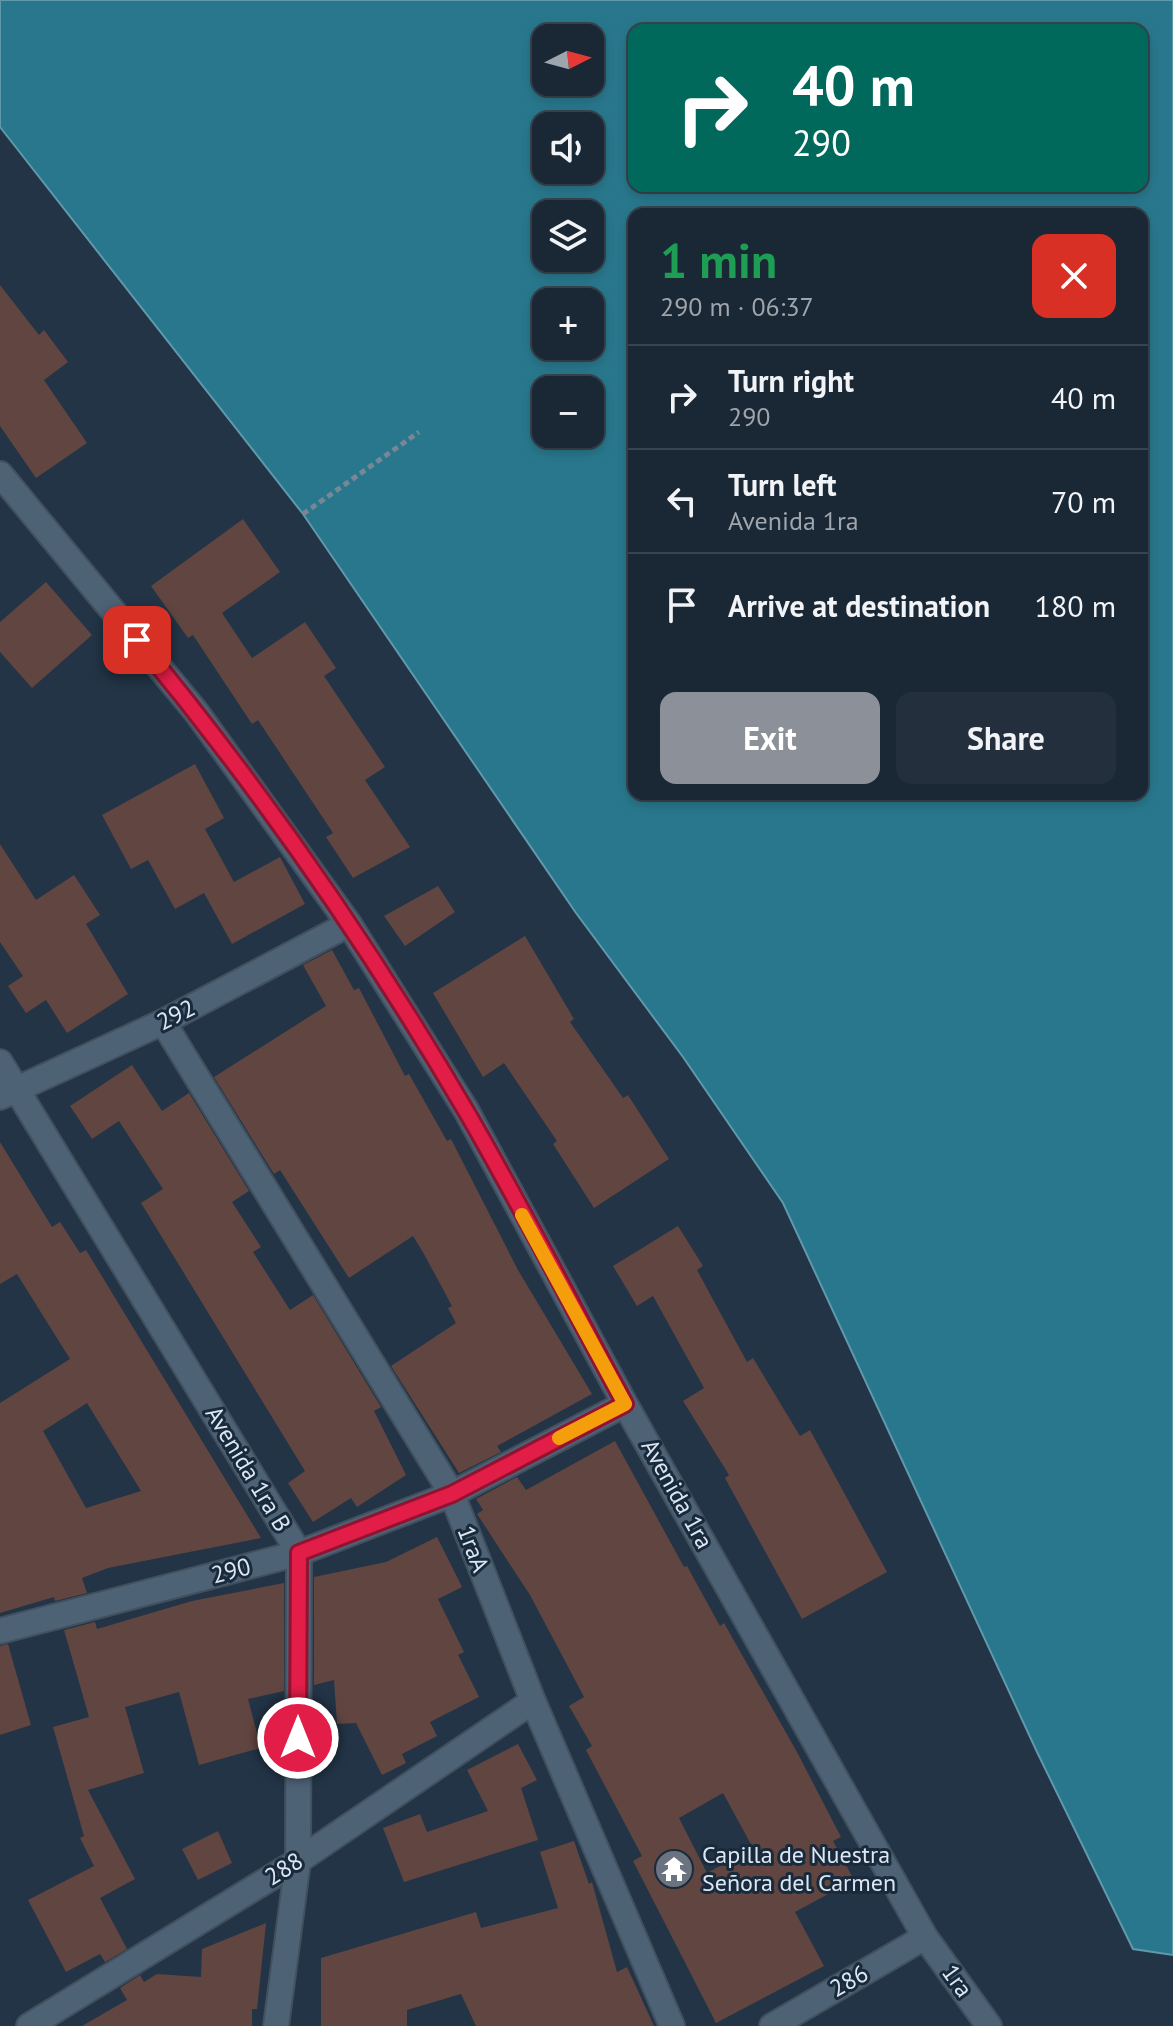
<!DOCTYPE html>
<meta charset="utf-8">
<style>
:root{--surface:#1a2734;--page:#232f3c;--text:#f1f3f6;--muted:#9fa5ac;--line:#38444f;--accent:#8c9099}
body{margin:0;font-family:"PT Sans",sans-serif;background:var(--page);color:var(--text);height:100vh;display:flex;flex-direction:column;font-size:30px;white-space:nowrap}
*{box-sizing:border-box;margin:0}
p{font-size:26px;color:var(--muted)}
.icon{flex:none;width:44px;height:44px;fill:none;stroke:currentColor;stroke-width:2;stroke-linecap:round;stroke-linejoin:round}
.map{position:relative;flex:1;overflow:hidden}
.drawer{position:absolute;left:628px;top:208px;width:520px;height:592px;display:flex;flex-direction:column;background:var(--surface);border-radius:16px;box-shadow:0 4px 12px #0003,0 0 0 2px var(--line)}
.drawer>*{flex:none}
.top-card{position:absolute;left:628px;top:24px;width:520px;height:168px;border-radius:16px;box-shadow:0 4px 12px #0003,0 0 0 2px var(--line);background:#00695c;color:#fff;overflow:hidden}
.needle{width:52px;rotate:84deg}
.buttons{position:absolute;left:532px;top:24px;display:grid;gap:16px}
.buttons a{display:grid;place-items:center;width:72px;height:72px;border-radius:16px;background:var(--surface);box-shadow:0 4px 12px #0003,0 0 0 2px var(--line);font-size:40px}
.pin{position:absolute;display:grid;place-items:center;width:68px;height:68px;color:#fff;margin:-34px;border-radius:16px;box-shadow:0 4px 12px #0006}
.me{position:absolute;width:88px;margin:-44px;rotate:0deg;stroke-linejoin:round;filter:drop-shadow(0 0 6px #0008)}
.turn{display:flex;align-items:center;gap:28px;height:168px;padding:0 32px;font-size:36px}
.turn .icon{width:104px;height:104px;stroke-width:2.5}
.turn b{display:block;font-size:56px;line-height:68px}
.round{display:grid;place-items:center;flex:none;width:84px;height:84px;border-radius:16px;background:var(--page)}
.head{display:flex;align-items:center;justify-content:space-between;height:136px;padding:0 32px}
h1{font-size:48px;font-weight:600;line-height:60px;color:#1e9e55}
.primary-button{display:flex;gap:16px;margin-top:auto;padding:16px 32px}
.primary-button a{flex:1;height:92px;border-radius:16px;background:var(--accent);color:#fff;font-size:32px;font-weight:600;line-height:92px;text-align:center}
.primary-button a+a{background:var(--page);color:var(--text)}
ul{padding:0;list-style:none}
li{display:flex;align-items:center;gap:24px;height:104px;padding:0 32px;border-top:2px solid var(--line)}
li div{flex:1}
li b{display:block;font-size:30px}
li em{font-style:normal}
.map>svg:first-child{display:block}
.water{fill:#29778c;stroke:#5f99ab;stroke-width:2;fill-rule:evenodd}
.building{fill:#614540;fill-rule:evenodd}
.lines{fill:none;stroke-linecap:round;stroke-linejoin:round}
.minor-casing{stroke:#41505f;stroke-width:28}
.path{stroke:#788696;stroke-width:5;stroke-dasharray:6 4;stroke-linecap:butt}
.minor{stroke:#4e6276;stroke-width:24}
.route-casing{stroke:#92132f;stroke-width:20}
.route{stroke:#e11d48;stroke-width:14}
.slow{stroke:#f59e0b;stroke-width:14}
.labels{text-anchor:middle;stroke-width:6;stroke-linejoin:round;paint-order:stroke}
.street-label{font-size:24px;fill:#dce7f3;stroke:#182a3b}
.poi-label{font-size:24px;fill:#dce7f3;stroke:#182a3b;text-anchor:start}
</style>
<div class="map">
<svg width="1173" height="2026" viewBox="0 0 1173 2026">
<rect width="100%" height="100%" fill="#223446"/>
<path class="water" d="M0,0H1173V1955L1133,1949L1037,1752L783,1203L683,1057L576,913L303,514L0,127ZM634,30H1142V186H634ZM546,38H590V82H546ZM546,126H590V170H546ZM546,214H590V258H546ZM634,214H1142V794H634ZM546,302H590V346H546ZM546,390H590V434H546Z"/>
<path class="building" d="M0,285L39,335L44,330L68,362L44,380L87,443L36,478L0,426Z
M243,519L280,572L222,613L252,658L305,622L336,668L324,676L385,767L365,780L410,847L353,878L326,837L333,833L258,720L252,724L193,635L188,638L151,586Z
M46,582L92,635L32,688L0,652V622Z
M195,764L224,818L205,829L234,882L280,857L305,904L232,944L204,893L175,909L148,860L131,869L102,815Z
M0,844L36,900L74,875L100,915L86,924L128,994L67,1033L46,1000L26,1013L8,986L23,976L0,942Z
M438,886L455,912L405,946L384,916Z
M525,936L574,1019L570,1022L623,1098L628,1095L669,1159L594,1208L553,1144L557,1141L504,1063L483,1077L433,993Z
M332,950L354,990L359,988L405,1076L409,1074L447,1141L451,1139L518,1270L592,1394L497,1446L501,1452L459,1473L391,1366L456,1323L448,1308L452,1306L424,1254L413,1236L349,1278L280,1170L274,1174L214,1077L326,1006L303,965Z
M132,1065L162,1111L189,1093L249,1191L232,1202L261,1247L253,1252L290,1310L313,1295L381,1407L374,1411L406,1475L357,1507L351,1498L313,1522L288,1483L305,1471L141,1203L163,1189L119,1121L92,1139L70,1106Z
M0,1142L52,1227L60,1222L80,1253L86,1250L261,1538L108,1568L82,1578L87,1593L55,1601L54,1597L0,1613V1403L70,1359L17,1274L0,1284ZM87,1403L141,1491L86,1508L43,1431Z
M678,1226L703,1266L697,1270L747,1362L753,1358L800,1436L810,1430L887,1572L802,1619L725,1478L729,1475L683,1401L704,1388L653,1296L637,1306L613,1266Z
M615,1441L684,1567L687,1566L720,1626L724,1623L797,1752L841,1837L833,1841L854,1880L795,1912L824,1966L716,2023L633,1861L642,1856L586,1750L592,1746L569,1706L584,1697L530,1595L477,1514L483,1510L476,1499L517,1477L526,1490ZM723,1793L753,1848L707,1873L679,1818Z
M437,1537L462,1587L438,1599L464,1652L458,1655L479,1697L430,1722L437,1736L402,1754L406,1763L382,1775L356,1723L337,1724L334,1680L314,1685V1577L386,1562Z
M284,1583V1691L248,1699L261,1748L199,1765L179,1692L125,1707L144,1773L88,1790L135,1879L100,1898L127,1949L105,1962L100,1954L66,1972L28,1900L94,1866L80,1838L84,1836L53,1727L89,1717L64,1630L95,1622L97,1629L192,1601Z
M8,1644L31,1725L0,1735V1646Z
M518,1744L537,1780L521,1788L538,1840L404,1882L383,1828L420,1814L427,1832L488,1811L467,1770Z
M218,1831L232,1863L198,1880L182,1849Z
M574,1841L589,1884L592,1882L617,1972L627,1967L654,2026H476L461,1994L407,2010V2026H321V1958L476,1912L481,1928L558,1908L540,1852Z
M266,1923L257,2009H252V2026H82L127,2000L120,1988L140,1975L144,1982L157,1974L201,1977L202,1949Z"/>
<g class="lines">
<defs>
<path id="minor" d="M0,474L197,713L349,924L466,1110L625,1404L925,1937L989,2026
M163,1022L452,1494L533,1701L672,2026
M0,1062L299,1553L298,1861L276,2026
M0,1097L163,1022L349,924
M0,1631L299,1553L452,1494L625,1404
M29,2026L298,1861L533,1701
M772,2026L925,1937"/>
</defs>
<use href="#minor" class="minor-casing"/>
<path class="path" d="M303,514L419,432"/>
<use href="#minor" class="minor"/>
</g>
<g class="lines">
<defs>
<path id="route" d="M137,640C259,787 370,947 466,1111C522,1207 572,1306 625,1404L452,1494L299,1553L298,1738"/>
</defs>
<use href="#route" class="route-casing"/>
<use href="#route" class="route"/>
<path class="slow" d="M522,1215L625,1404L559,1438"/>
</g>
<defs>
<symbol id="temple-disc" viewBox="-11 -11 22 22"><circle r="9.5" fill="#6b7280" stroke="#182a3b"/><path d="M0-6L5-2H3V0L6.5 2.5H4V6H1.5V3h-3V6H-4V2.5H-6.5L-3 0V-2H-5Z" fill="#fff"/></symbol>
</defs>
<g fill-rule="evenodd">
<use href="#temple-disc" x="652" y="1847" width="44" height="44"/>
</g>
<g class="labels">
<g class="street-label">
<text transform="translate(176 1015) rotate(-27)" y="8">292</text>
<text transform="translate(248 1469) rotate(59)" y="8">Avenida 1ra B</text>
<text transform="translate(677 1494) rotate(61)" y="8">Avenida 1ra</text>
<text transform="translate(473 1549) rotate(69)" y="8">1raA</text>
<text transform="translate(231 1571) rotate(-15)" y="8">290</text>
<text transform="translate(284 1869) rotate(-32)" y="8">288</text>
<text transform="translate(849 1981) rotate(-30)" y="8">286</text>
<text transform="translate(957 1981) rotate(54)" y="8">1ra</text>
</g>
<g class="poi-label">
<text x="702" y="1863">Capilla de Nuestra<tspan x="702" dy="28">Señora del Carmen</tspan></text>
</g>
</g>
</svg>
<div class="buttons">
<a><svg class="needle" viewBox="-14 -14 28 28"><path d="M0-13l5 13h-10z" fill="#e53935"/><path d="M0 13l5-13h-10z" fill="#9fa5ac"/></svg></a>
<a><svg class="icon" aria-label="sound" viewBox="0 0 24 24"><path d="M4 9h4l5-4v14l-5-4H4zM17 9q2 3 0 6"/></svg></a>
<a><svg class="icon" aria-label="layers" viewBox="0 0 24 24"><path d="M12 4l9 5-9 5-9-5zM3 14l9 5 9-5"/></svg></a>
<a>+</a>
<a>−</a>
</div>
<div class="pin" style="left:137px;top:640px;background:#d93025"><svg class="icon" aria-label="arrive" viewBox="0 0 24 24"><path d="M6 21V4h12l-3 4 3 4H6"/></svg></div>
<svg class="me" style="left:298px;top:1738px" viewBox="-20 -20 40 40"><circle r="17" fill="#e11d48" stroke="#fff" stroke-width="3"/><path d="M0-11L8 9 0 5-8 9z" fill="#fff"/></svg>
<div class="top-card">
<div class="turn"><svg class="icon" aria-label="right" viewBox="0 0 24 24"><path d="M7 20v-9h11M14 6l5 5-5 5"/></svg><div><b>40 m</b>290</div></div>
</div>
<section class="drawer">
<div class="head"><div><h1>1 min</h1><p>290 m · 06:37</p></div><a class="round" style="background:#d93025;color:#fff"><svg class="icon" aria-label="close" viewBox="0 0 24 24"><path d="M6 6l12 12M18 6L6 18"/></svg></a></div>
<ul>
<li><svg class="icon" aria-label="right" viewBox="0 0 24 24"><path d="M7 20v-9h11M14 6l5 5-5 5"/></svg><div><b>Turn right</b><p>290</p></div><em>40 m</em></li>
<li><svg class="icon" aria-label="left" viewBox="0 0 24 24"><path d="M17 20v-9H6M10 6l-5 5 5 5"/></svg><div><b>Turn left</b><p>Avenida 1ra</p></div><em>70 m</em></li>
<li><svg class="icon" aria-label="arrive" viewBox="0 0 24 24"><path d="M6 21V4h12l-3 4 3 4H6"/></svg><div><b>Arrive at destination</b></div><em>180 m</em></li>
</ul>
<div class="primary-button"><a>Exit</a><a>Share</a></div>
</section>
</div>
